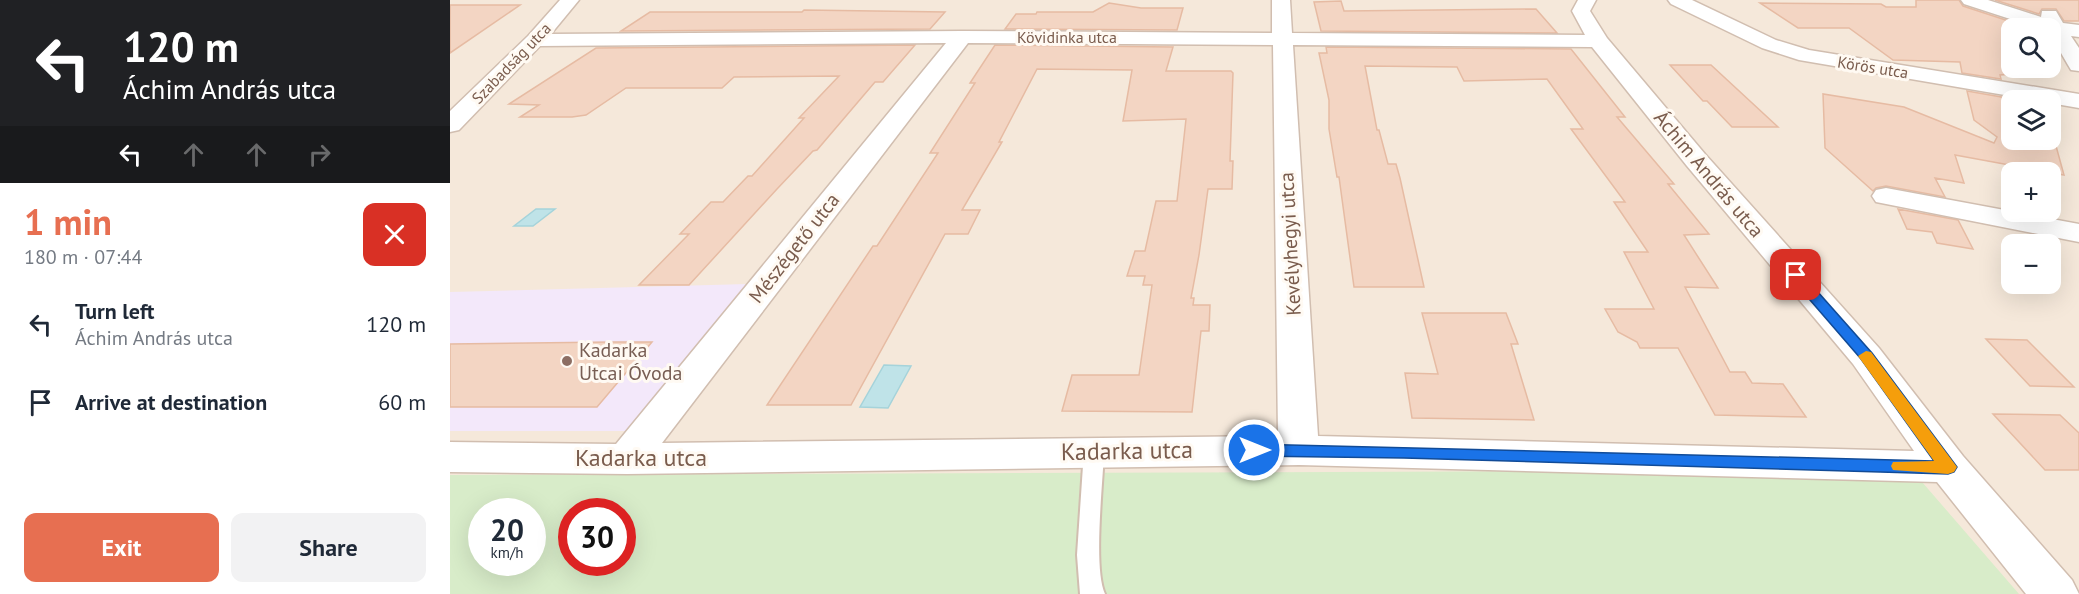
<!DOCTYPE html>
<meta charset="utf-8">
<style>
:root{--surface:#fff;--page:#f2f2f3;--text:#1f2937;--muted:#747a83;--accent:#e76f51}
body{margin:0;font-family:"PT Sans",sans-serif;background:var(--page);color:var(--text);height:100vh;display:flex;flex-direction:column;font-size:22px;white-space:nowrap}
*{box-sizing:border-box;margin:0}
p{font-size:20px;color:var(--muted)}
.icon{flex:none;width:33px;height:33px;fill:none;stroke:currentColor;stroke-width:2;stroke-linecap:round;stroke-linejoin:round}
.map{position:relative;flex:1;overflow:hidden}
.side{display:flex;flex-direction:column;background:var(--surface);width:450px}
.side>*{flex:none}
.guide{background:#202124;color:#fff;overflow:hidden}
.fabs{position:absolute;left:1551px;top:18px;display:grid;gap:12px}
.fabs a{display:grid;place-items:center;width:60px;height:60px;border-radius:12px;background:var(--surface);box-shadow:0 6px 24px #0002;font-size:30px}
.speed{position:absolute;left:18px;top:498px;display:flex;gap:12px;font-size:30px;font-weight:700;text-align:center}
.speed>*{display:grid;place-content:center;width:78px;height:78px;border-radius:50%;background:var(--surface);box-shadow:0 6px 24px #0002;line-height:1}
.speed small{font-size:15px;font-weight:400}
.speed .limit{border:9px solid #d22;background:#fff;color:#111}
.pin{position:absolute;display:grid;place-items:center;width:51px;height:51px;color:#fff;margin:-26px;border-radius:12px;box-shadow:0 3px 9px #0006}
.me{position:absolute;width:66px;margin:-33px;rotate:90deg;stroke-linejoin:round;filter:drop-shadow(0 0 4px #0008)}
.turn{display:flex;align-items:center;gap:21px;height:126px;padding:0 24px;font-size:27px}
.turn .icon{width:78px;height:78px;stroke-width:2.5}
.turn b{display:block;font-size:42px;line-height:51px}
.lanes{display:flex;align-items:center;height:57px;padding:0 24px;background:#0003;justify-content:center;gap:30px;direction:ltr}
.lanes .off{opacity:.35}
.round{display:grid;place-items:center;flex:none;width:63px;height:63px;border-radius:12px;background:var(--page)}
.headline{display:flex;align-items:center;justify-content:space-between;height:102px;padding:0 24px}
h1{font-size:36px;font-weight:700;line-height:45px;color:var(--accent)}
.action{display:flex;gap:12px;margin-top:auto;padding:12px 24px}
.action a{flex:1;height:69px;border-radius:12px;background:var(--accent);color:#fff;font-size:24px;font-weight:700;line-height:69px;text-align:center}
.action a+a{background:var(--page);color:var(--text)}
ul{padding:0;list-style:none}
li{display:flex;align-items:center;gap:18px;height:78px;padding:0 24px}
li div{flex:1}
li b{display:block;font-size:22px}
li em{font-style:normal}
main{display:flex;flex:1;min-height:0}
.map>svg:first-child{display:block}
.residential{fill:#f5e8da;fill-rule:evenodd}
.education{fill:#f3e8fa}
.green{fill:#d8ecc9;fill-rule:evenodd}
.water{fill:#bfe3e8;stroke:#a5d3da;stroke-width:1.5}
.building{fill:#f3d5c3;stroke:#e6bba3;stroke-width:1.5}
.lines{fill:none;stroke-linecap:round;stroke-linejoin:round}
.service-casing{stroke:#d1beb0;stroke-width:4}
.minor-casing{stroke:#d1beb0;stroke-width:3}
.service{fill:#fff;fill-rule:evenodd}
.minor{fill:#fff;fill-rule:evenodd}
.route{fill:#1a73e8;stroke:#114b97;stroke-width:1.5}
.slow{fill:#f59e0b}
.education-dot{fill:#8d6e63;stroke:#fffaf3;stroke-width:2}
.labels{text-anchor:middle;stroke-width:6;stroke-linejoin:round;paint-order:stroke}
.far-street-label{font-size:16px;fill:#7a5c4d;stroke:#fffaf3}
.street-label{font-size:20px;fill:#7a5c4d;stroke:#fffaf3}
.education-label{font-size:20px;fill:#785e54;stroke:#fffaf3;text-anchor:start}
.near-street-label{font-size:24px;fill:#7a5c4d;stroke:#fffaf3}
</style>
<main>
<section class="side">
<div class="guide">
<div class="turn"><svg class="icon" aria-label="left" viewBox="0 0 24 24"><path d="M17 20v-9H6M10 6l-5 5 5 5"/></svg><div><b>120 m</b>Áchim András utca</div></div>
<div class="lanes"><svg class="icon" aria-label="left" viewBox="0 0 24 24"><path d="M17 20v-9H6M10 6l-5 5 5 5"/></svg><svg class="icon off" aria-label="ahead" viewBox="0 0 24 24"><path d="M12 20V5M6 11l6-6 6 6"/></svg><svg class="icon off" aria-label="ahead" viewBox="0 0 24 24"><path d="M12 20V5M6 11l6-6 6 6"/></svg><svg class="icon off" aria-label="right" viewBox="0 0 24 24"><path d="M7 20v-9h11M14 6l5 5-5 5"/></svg></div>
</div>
<div class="headline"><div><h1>1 min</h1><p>180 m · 07:44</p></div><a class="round" style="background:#d93025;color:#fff"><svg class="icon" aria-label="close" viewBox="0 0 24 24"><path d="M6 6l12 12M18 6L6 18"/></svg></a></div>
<ul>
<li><svg class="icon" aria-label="left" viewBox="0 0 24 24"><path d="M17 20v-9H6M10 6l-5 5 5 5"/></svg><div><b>Turn left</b><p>Áchim András utca</p></div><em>120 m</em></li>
<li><svg class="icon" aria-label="arrive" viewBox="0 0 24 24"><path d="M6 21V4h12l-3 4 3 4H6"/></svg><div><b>Arrive at destination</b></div><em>60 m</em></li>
</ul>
<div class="action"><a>Exit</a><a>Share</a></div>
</section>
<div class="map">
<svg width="1629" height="594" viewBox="0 0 1629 594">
<rect width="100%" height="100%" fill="#fdf6ec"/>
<path class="residential" d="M0,0H1629V594H0ZM1562,28H1600V68H1562ZM1562,100H1600V140H1562ZM1562,172H1600V212H1562ZM1562,244H1600V284H1562ZM32,512H82V562H32ZM122,512H172V562H122Z"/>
<path class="education" d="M298,284L178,431H0V292Z"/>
<path class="green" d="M1162,471L1466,475L1569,594H0V475ZM32,512H82V562H32ZM122,512H172V562H122Z"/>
<path class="water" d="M86,209H105L83,226H64Z
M434,365L461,366L438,408L410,407Z"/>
<path class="building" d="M1466,0H1509L1513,6L1574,26L1562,27V74L1550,75L1551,79L1512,73L1510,62L1443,60L1399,28H1348L1310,3L1431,4L1436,7H1466Z
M1545,0H1629V21H1614L1606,9H1592L1589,14Z
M891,1L894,11L1086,9L1107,33L871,31L864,2Z
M659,3L691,8H733L727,30L555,29L566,14H586L587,12H643Z
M0,5H70L0,53Z
M354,10L495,12L480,29L171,31L200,12H352Z
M465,45L433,82H425L367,150L363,151L327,189L239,285H189L239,234H230L261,202H273L298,176H302L354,118H349L389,76L284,77L272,88H176L136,115L122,117H70L89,105L59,104L146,48Z
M545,45L723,47L716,71H781L783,73L780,161H783L782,189H758L749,255L741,298H744L743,305H760L759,331H751L742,412L612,411L622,375H689L702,285H693L695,276H677L685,251H695L706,201H727L736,119L673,121L682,70L587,69L549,142H552L512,210H530L518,234H495L401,405H317L423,246H427L488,153H480L525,83H520Z
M876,47L1121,49L1175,117H1167L1224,184H1218L1259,234L1234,235L1268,288L1235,287L1280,372H1295L1302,383L1333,384L1356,417L1265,415L1228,348H1190L1187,342L1168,332L1155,309H1204L1174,252H1198L1164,202H1175L1121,129H1133L1097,79L1014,81L1007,67L915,66L927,130H929L938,164H946L950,178L974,287H904L889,177H887L879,129V100L869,53H877Z
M1220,65H1261L1328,127H1282L1257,101H1253Z
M1517,91L1557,98L1562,113V140H1600V134L1603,135L1614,175L1505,155L1514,183L1485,178L1495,197L1436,186L1426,188L1423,191L1375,148L1373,94L1454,107L1544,143L1547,137L1524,120Z
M1448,209L1508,220L1523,249L1487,243L1482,232L1457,229Z
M972,313H1056L1068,344H1061L1084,420L962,418L955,373L988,374Z
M1536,339L1577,340L1624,387L1580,386Z
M162,342H202L147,407H0V344Z
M1543,414L1610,415L1629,433V470H1595Z"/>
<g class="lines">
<defs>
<path id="service" d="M644,444L651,446L654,451C653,482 643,569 655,594H630L627,555L634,451L637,446Z"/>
<path id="minor" d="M110,0H129L101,34L512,31L822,33V0H840L842,33L1135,35L1122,11L1128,0H1146L1140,11L1157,38L1255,154L1429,348L1513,456L1622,580L1629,594H1576L1487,482L849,465L177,474L0,472V442L166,444L496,43L90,46L9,130L0,132V111L78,36ZM518,43L823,45L828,436L212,443ZM843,45L1142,47L1237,166L1403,364L1464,451L868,436Z
M1218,0H1242L1326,40L1359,50L1629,94V108L1600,103V100H1584L1349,60L1312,48L1221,4Z
M1511,0H1538L1591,17L1592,11H1606L1613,23L1629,25V37L1621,36L1629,48V71L1621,70L1618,65L1600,34V28H1588L1514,4Z
M1436,188L1629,224V242L1426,202L1422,196L1426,190Z"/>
</defs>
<use href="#service" class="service-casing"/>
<use href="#minor" class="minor-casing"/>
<use href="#service" class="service"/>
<use href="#minor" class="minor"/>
</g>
<path class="route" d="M1346,271L1351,273L1422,353L1504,463L1507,467L1504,472L1498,474L954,458L804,456L798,454L795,450L798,446L804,444L1484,461L1411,359L1341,278L1339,275Z"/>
<path class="slow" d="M1416,351L1421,352L1504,463L1507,467L1504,472L1498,474L1443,470L1441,466L1443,462L1484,461L1408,356Z"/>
<circle class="education-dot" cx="117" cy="361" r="6"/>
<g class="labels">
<g class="far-street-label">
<text x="617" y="43">Kövidinka utca</text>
<text transform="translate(61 63) rotate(-46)" y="6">Szabadság utca</text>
<text transform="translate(1423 67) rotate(9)" y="6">Körös utca</text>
</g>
<g class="street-label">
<text transform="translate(1259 174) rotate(50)" y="7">Áchim András utca</text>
<text transform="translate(840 244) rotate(-93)" y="7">Kevélyhegyi utca</text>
<text transform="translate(344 248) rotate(-52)" y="7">Mészégető utca</text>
</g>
<g class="education-label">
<text x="129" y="357">Kadarka<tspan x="129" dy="23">Utcai Óvoda</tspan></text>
</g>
<g class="near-street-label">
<text transform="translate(677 451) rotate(-1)" y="8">Kadarka utca</text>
<text x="191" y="466">Kadarka utca</text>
</g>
</g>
</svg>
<div class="fabs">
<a><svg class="icon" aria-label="search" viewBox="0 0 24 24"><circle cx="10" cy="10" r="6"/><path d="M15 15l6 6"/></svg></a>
<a><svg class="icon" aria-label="layers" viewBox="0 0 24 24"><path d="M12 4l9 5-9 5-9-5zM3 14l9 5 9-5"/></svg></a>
<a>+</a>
<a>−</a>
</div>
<div class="speed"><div>20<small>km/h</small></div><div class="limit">30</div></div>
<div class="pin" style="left:1346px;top:275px;background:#d93025"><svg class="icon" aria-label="arrive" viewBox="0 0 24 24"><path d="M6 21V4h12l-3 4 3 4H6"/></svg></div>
<svg class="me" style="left:804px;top:450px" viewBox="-20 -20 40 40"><circle r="17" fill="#1a73e8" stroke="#fff" stroke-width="3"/><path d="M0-11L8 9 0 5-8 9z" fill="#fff"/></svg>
</div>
</main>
